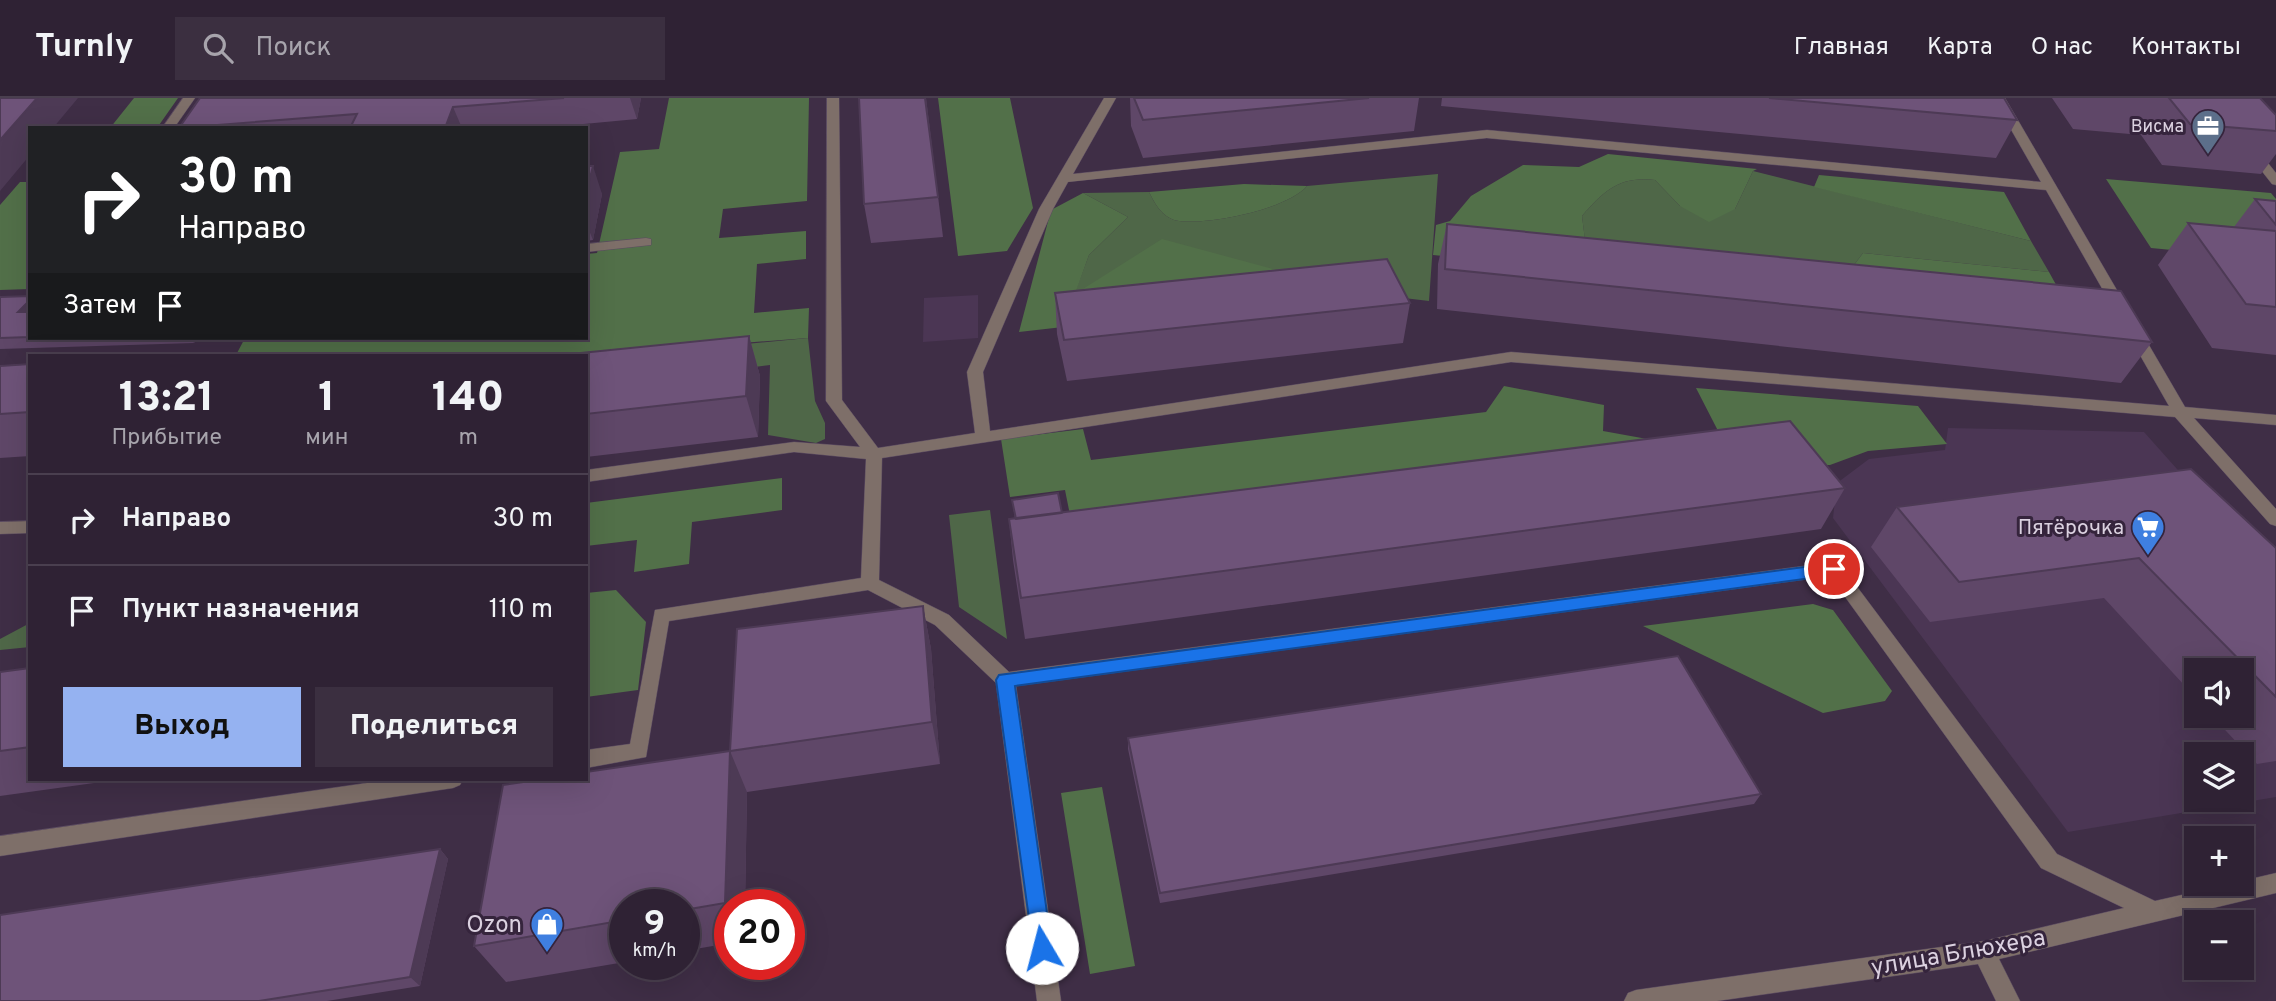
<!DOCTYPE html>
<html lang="ru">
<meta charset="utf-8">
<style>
:root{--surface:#2f2234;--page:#3b2f40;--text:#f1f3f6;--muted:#a7a4ac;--line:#4a3f4f;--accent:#95b2f1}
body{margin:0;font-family:Overpass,sans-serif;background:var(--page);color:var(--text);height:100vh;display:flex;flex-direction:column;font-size:26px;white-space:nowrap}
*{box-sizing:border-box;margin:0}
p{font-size:23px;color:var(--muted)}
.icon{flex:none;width:38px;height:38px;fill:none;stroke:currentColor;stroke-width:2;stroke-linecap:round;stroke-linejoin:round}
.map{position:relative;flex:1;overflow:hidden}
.panel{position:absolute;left:28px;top:256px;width:560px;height:427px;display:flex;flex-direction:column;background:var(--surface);border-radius:0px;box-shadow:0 7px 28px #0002,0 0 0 2px var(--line)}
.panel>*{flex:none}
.banner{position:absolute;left:28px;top:28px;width:560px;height:214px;border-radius:0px;box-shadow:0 7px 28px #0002,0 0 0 2px var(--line);background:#202124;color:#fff;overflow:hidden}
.tools{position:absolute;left:2184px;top:560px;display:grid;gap:14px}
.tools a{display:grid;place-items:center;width:70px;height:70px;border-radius:0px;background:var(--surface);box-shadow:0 7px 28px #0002,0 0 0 2px var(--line);font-size:35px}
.speed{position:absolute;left:609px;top:791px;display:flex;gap:14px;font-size:35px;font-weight:700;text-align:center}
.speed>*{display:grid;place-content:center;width:91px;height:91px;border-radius:50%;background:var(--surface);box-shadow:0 7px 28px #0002,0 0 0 2px var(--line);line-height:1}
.speed small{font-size:18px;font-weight:400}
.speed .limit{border:10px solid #d22;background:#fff;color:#111}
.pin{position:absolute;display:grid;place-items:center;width:60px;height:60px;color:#fff;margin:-30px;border:4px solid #fff;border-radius:50%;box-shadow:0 2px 7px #0007}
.me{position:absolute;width:77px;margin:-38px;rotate:352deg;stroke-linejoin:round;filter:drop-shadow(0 0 5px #0008)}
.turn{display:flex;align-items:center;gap:24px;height:147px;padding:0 35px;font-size:32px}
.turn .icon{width:91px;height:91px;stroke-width:2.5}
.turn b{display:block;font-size:49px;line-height:60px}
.then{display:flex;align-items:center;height:66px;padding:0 35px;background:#0003;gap:14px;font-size:26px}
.eta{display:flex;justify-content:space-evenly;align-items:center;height:119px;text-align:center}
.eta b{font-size:42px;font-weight:800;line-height:49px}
.button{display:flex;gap:14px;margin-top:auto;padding:14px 35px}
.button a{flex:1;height:80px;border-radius:0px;background:var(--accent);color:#111;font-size:28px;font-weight:800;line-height:80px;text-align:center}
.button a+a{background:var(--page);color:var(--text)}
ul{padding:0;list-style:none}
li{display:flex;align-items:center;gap:21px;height:91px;padding:0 35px;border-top:2px solid var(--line)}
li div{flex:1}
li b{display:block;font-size:26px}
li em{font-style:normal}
header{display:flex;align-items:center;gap:42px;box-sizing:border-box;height:98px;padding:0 35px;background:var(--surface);border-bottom:2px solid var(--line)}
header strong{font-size:33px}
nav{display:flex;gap:38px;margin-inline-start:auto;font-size:24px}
.search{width:490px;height:63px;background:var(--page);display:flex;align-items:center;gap:18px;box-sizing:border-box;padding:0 24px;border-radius:0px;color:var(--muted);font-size:26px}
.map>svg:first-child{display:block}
.built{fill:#4b3654;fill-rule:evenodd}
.green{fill:#4f6748}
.forest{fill:#527049}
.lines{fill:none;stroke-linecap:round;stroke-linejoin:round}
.minor-casing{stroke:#5b4b62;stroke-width:1}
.minor{fill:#7e6f69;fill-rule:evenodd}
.wall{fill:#5f4768}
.shaded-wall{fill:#4d3a55}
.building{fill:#6e5379;stroke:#4d3a55;stroke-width:2}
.route{fill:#1a73e8;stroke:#114b97;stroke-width:2}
.labels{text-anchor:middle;stroke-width:6;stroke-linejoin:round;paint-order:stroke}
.far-poi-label{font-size:18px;fill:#dbd1e0;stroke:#35243c;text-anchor:end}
.poi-label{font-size:21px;fill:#dbd1e0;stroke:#35243c;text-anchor:end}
.near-poi-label{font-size:24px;fill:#dbd1e0;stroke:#35243c;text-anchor:end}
.near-street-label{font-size:24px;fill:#dbd1e0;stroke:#35243c}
</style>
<header>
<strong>Turnly</strong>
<div class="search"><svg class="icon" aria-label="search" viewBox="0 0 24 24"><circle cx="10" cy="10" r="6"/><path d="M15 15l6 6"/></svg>Поиск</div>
<nav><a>Главная</a><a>Карта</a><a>О нас</a><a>Контакты</a></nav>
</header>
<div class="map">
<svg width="2276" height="903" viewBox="0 0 2276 903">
<rect width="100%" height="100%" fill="#3f2e46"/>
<path class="built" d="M978,197V240L923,244L924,200Z
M1948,330L2144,334L2276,482V699L2068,734L1833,420L1837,385L1869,361L1945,352ZM2196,572H2242V618H2196ZM2196,656H2242V702H2196Z"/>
<path class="green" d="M1753,73L2031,143L2049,174L1863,155L1833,195L1586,151L1582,118C1604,93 1619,78 1655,82L1680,108L1735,111Z
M1438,76L1429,203L1362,195L1074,197L1089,157L1128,119L1083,95L1149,94C1155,106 1163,121 1179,123C1209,127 1288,111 1307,88Z
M808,240L815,303L825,325V341L816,345L768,337L770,267L724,273L725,248Z
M990,412L1007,541L959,509L949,417Z
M30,525V549L0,552V541Z"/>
<path class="forest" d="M134,0H178L157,30H110Z
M669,0H809L807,103L723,111L719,140L806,133V161L757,166L754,215L809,210L808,240L586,257H236L245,240H586V156L597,155L620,54L659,51Z
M938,0H1010L1033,110L1007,153L958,158Z
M1608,56L1757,71L1753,73L1735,111L1709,124L1680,108L1655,82C1619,78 1604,93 1582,118L1586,150L1642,177L1433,157L1436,127L1450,123L1471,98L1523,67L1579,69Z
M1819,77L2004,94L2031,143L1814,89Z
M2106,81L2271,95L2276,101V142L2224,157L2151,150Z
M20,84H30V191L0,192V107Z
M1244,86L1307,88C1288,111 1209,127 1179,123C1163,121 1155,106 1149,94Z
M1083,95L1128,119L1089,157L1075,196L1162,141L1362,195L1019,234L1051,112Z
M1863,155L2049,174L2075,221L1833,195Z
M1504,288L1604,307L1603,333L1697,350L1076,447L1065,392L1010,399L1001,341L1083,331L1091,362L1486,314Z
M1696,290L1918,308L1947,346L1868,353L1830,367L1799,368L1733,362Z
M782,380V412L692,424L689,466L634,474L637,442L586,448V405Z
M616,492L646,524L638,592L586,599V495Z
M1813,506L1833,512L1892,593L1885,603L1823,615L1643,528Z
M1102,689L1135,868L1090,876L1061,695Z"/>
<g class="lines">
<defs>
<path id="minor" d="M183,0H195L174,30H162Z
M827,0H839L842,302L878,350L975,335L967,274L1039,111L1104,0H1116L1073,76L1487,32L2041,84L1993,0H2005L2185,309L2276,317V327L2194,320L2276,411V428L2270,426L2175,319L1511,264L882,360L879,482L949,517L1009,574L1834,464L1840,466L2057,756L2155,803L2230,786H2242V783L2276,775V795L1999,861L2020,903H1996L1978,866L1717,903H1624L1628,895L1636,892L1984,843L2124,810L2041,770L1830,478L1016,588L1061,903H1037L996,585L935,527L868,492L669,523L646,659L586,670V652L630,646L655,512L861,480L866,361L794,354L586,384V372L794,344L860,349L826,303ZM1487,40L2046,92L2169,308L1511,254L990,333L983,274L1053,111L1068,84Z
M2252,49L2256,50L2276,75V87L2272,86L2246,53Z
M646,140L651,141V147L586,154V146Z
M30,423V435L0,436V424Z
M395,681H463L460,687L453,690L0,758V738Z"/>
</defs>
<use href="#minor" class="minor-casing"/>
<use href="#minor" class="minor"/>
</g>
<path class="wall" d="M200,0H641L637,21L541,30H179Z
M926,0L943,139L871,145L864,106Z
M1130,0H1419L1414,33L1143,60L1131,28Z
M1442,0H2004L2017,22L1996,60L1441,8Z
M2052,0H2260L2276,17V56L2261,76L2162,67L2141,37L2073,31Z
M586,68L602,96L593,142L586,143Z
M2255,101L2276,103V257L2212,250L2158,167L2188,125L2234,129Z
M1447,126L2152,244L2121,285L1437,211L1438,166Z
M1055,195L1410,205L1403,245L1067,283L1057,236Z
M30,198V240H198L194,245L0,251V199Z
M749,238L760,278L758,339L586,359V257Z
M30,266V358L0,360V268Z
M1845,390L1821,431L1025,541L1013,462L1009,421H1015L1012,402L1062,415Z
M1897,409L2276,450V663L2257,666L2212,618H2242V572H2196V600L2104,500L1930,524L1871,449Z
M923,508L931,551L940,666L747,694L745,807H730V845L684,853V807H625V864L506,884L474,848L730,653Z
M30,570V681H123L0,698V574Z
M1128,640L1761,696L1754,706L1160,805L1128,651Z
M440,751L448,761L420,888L327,903H0Z"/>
<path class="shaded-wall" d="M37,0H78L53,30H30V57L0,93V42Z
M630,0H641L637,21Z
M453,9L462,30H445Z
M593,68L602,96L593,142L586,125V96Z
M30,202V223L18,214Z
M749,238L760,278L758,339L746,298Z
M190,240H198L194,245Z
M923,508L931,551L940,666L932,624Z
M730,653L747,694L745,807H730V815L725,805Z
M440,751L448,761L420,888L410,879Z"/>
<path class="building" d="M0,0H37L0,42Z
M200,0H564L453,9L445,30H350L357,16L179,30Z
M859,0H925L938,99L864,106Z
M1134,0H1369L1143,22Z
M1769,0H2004L2017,22Z
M2169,0H2260L2276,17V33L2190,26Z
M586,68H593L586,96Z
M2255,101L2276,103V127Z
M2188,125L2276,133V209L2246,206Z
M1447,126L2121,193L2152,244L1445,171Z
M1387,161L1410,205L1064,242L1055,195Z
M30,198V202L18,214H30V239L0,240V199Z
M749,238L746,298L586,316V257H561Z
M30,266V314L0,316V268Z
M1790,323L1845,390L1021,500L1009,421Z
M2191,371L2276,450V599L2139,460L1959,484L1897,409Z
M1058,395L1062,415L1016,421L1012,402Z
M923,508L932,624L730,653L737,531Z
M1678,558L1761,696L1160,795L1128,640Z
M30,570V649L0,653V574Z
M730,653L725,805L684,812V807H625V822L474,848L503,687L544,681H586V674Z
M440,751L410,879L259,903H0V817Z"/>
<path class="route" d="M1834,465L1842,471L1834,477L1015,588L1052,850L1049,857L1042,859L1034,857L996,582L999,577Z"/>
<defs>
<symbol id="office-pin" viewBox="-11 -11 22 30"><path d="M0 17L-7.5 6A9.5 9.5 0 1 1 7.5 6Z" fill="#5c6f8a" stroke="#35243c"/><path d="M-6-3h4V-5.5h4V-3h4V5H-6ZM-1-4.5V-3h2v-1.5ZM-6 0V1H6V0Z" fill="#fff"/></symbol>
<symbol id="supermarket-pin" viewBox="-11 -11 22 30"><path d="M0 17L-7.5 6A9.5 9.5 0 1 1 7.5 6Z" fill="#3f7fe0" stroke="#35243c"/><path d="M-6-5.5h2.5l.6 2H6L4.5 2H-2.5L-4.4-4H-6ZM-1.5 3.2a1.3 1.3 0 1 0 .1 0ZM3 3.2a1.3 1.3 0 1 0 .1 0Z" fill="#fff"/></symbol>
<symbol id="shop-pin" viewBox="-11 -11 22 30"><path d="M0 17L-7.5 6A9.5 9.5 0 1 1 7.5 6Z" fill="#3f7fe0" stroke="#35243c"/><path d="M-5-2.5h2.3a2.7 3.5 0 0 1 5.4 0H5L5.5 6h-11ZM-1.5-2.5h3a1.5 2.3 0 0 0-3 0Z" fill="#fff"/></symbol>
</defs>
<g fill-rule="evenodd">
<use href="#office-pin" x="2189" y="9" width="38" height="52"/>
<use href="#supermarket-pin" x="2129" y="410" width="38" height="52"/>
<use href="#shop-pin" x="528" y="807" width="38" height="52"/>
</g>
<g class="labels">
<g class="far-poi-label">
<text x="2184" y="34">Висма</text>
</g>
<g class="poi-label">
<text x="2124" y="436">Пятёрочка</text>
</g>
<g class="near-poi-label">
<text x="522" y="834">Ozon</text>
</g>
<g class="near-street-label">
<text transform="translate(1958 854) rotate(-10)" y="8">улица Блюхера</text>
</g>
</g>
</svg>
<div class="tools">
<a><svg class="icon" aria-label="sound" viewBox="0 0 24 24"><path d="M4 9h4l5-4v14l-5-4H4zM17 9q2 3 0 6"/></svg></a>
<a><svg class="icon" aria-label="layers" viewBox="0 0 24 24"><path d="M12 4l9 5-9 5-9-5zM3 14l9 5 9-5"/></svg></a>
<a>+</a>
<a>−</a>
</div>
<div class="speed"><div>9<small>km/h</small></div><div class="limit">20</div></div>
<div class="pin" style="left:1834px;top:471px;background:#d93025"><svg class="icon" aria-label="arrive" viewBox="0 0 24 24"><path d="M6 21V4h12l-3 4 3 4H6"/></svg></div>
<svg class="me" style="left:1042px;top:850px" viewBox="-20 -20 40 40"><circle r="19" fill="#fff"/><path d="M0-13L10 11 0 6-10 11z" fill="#1a73e8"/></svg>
<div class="banner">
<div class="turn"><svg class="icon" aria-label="right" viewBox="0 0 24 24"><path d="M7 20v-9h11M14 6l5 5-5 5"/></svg><div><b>30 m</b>Направо</div></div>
<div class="then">Затем<svg class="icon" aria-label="arrive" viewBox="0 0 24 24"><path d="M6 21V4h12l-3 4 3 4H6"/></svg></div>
</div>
<section class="panel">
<div class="eta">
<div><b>13:21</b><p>Прибытие</p></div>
<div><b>1</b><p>мин</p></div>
<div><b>140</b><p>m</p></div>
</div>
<ul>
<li><svg class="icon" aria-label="right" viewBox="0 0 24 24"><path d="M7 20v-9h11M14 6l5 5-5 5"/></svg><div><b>Направо</b></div><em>30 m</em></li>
<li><svg class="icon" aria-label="arrive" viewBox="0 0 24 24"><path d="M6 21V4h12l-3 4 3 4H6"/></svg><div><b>Пункт назначения</b></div><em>110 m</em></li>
</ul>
<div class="button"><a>Выход</a><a>Поделиться</a></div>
</section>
</div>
